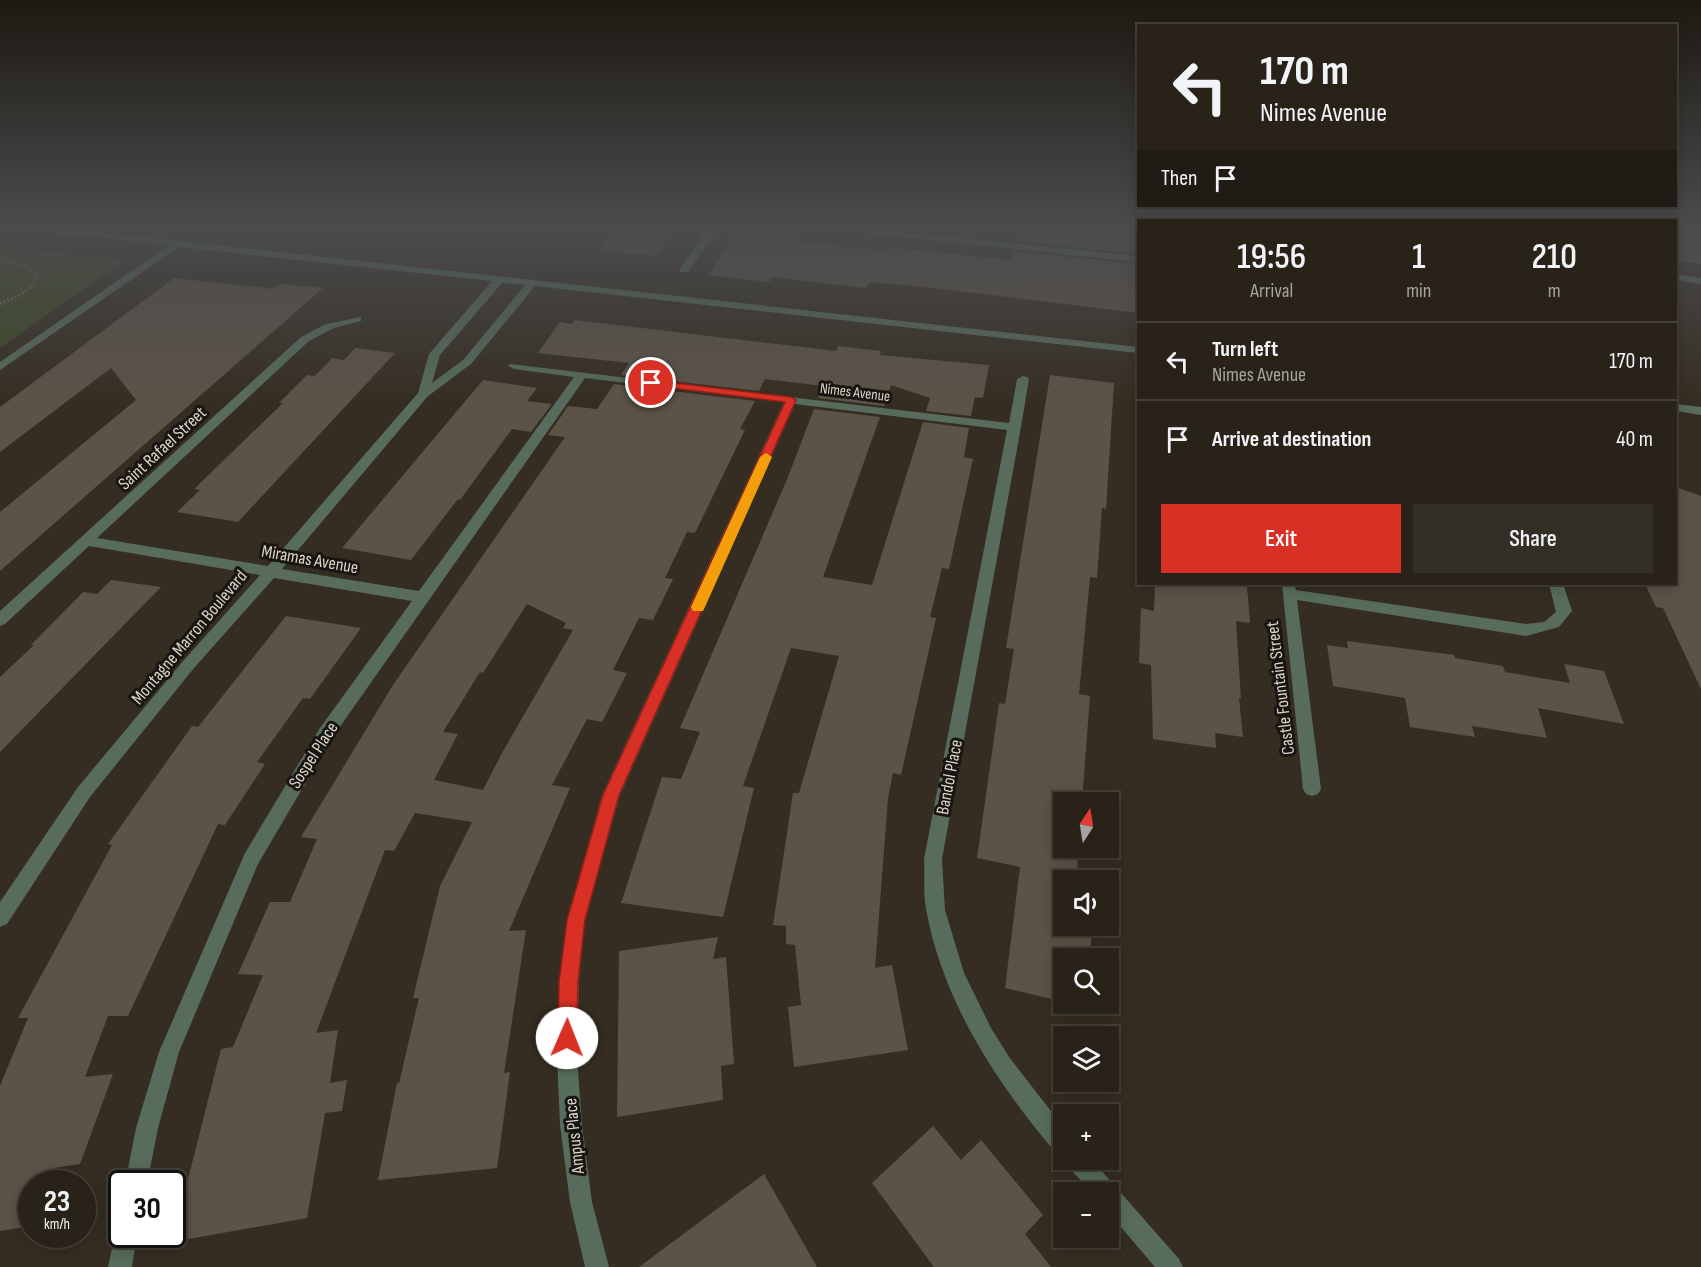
<!DOCTYPE html>
<meta charset="utf-8">
<style>
:root{--surface:#282219;--page:#342f26;--text:#f1f3f6;--muted:#a5a4a2;--line:#443f38;--accent:#d93025}
body{margin:0;font-family:"Sofia Sans Condensed",sans-serif;background:var(--page);color:var(--text);height:100vh;display:flex;flex-direction:column;font-size:22px;white-space:nowrap}
*{box-sizing:border-box;margin:0}
p{font-size:20px;color:var(--muted)}
.icon{flex:none;width:33px;height:33px;fill:none;stroke:currentColor;stroke-width:2;stroke-linecap:round;stroke-linejoin:round}
.map{position:relative;flex:1;overflow:hidden}
.side{position:absolute;left:1137px;top:219px;width:540px;height:366px;display:flex;flex-direction:column;background:var(--surface);border-radius:0px;box-shadow:0 3px 15px #0003,0 0 0 2px var(--line)}
.side>*{flex:none}
.hud{position:absolute;left:1137px;top:24px;width:540px;height:183px;border-radius:0px;box-shadow:0 3px 15px #0003,0 0 0 2px var(--line);background:#282219;color:var(--text);overflow:hidden}
.needle{width:39px;rotate:12deg}
.controls{position:absolute;left:1053px;top:792px;display:grid;gap:12px}
.controls a{display:grid;place-items:center;width:66px;height:66px;border-radius:0px;background:var(--surface);box-shadow:0 3px 15px #0003,0 0 0 2px var(--line);font-size:30px}
.speed{position:absolute;left:18px;top:1170px;display:flex;gap:12px;font-size:30px;font-weight:700;text-align:center}
.speed>*{display:grid;place-content:center;width:78px;height:78px;border-radius:50%;background:var(--surface);box-shadow:0 3px 15px #0003,0 0 0 2px var(--line);line-height:1}
.speed small{font-size:15px;font-weight:400}
.speed .limit{border:3px solid #111;border-radius:9px;background:#fff;color:#111}
.pin{position:absolute;display:grid;place-items:center;width:51px;height:51px;color:#fff;margin:-26px;border:3px solid #fff;border-radius:50%;box-shadow:0 2px 6px #0007}
.me{position:absolute;width:66px;margin:-33px;rotate:1deg;stroke-linejoin:round;filter:drop-shadow(0 0 4px #0008)}
.turn{display:flex;align-items:center;gap:21px;height:126px;padding:0 24px;font-size:27px}
.turn .icon{width:78px;height:78px;stroke-width:2.5}
.turn b{display:block;font-size:42px;line-height:51px}
.then{display:flex;align-items:center;height:57px;padding:0 24px;background:#0003;gap:12px;font-size:22px}
.eta{display:flex;justify-content:space-evenly;align-items:center;height:102px;text-align:center}
.eta b{font-size:36px;font-weight:600;line-height:42px}
.primary-button{display:flex;gap:12px;margin-top:auto;padding:12px 24px}
.primary-button a{flex:1;height:69px;border-radius:0px;background:var(--accent);color:#fff;font-size:24px;font-weight:600;line-height:69px;text-align:center}
.primary-button a+a{background:var(--page);color:var(--text)}
ul{padding:0;list-style:none}
li{display:flex;align-items:center;gap:18px;height:78px;padding:0 24px;border-top:2px solid var(--line)}
li div{flex:1}
li b{display:block;font-size:22px}
li em{font-style:normal}
.map>svg:first-child{display:block}
.green{fill:#3e4923}
.building{fill:#5c5347;fill-rule:evenodd}
.lines{fill:none;stroke-linecap:round;stroke-linejoin:round}
.path{stroke:#736d62;stroke-width:3;stroke-dasharray:2 2;stroke-linecap:butt}
.minor{fill:#576c5c;fill-rule:evenodd}
.route{fill:#d93025;stroke:#8d1f18;stroke-width:1.5}
.slow{fill:#f59e0b}
.labels{text-anchor:middle;stroke-width:6;stroke-linejoin:round;paint-order:stroke}
.far-street-label{font-size:15px;fill:#dad5cd;stroke:#191611}
.street-label{font-size:18px;fill:#dad5cd;stroke:#191611}
</style>
<div class="map">
<svg width="1701" height="1267" viewBox="0 0 1701 1267">
<rect width="100%" height="100%" fill="#352d21"/>
<path class="green" d="M0,246L125,260L0,348Z"/>
<path class="building" d="M615,228H674L655,256L598,250Z
M738,228H804L796,241L887,251L889,247L1010,260L1012,251L1138,264V313L927,287L869,282L866,288L772,277L769,282L708,275Z
M1018,228H1138V254L1015,241Z
M1676,230L1701,233V264L1676,261Z
M174,278L274,289L280,284L323,288L0,571V512L136,400L111,368L0,452V407Z
M575,320L836,351L838,346L881,351L880,355L989,365L983,398L975,397L971,416L926,411L930,398L891,385L884,406L818,398L823,386L765,379L759,391L621,375L629,363L538,353L560,322L572,324Z
M355,348L395,353L238,522L177,512L200,490L194,489L283,403H279L307,375L315,376L332,358L344,360Z
M1050,375L1114,383L1106,509L1102,508L1097,578L1090,577L1079,694L1090,696L1082,802H1064V848H1079L1076,880H1064V926H1092L1090,958H1064V1002L1005,988L1020,867L977,858L999,703L1005,704L1014,649L1006,648Z
M483,380L537,388L527,401L552,404L531,432L512,429L460,500L458,499L411,560L342,548Z
M614,384L755,401L740,429L745,430L695,533L687,532L665,578L673,579L653,620L639,618L613,670L627,673L602,722L587,719L552,785L570,788L509,931L526,930L504,1073L510,1072L497,1168L378,1180L397,1083H399L419,998H413L440,886L472,822L415,813L394,851L385,850L316,1033L338,1030L330,1083L347,1080L342,1111L325,1113L307,1218L172,1242L221,1049L233,1047L263,975L238,974L270,902H290L317,839L301,837L393,685L565,437L548,435L568,406L597,409ZM527,604L566,623L563,628L573,630L502,753L483,790L434,780L458,734L443,732L480,672L483,673Z
M814,409L880,417L823,577L872,585L923,422L969,428L964,457L973,459L949,569L942,568L930,617L936,618L901,775L893,773L888,798L875,968L892,965L908,1050L794,1067L788,1007L801,1005L795,945L786,944V926L773,925L793,793H799L839,656L791,648L743,786L754,788L723,917L621,903L662,777L681,779L700,732L680,728L788,477Z
M1676,487L1701,496V689L1663,608L1656,607L1645,584H1676Z
M111,580L161,587L0,752V677L34,645H31L83,592L97,594Z
M1155,584H1231L1247,586L1250,623L1236,621L1241,699L1239,698L1243,737L1215,733L1216,748L1153,739L1151,665L1139,663L1141,608L1154,611Z
M286,616L361,628L310,699L303,698L257,762L265,764L225,825L218,824L128,1016H108L85,1077L113,1074L80,1164L53,1168L47,1184H32V1226L0,1231V1086L28,1018H18L112,845L108,844L192,726L198,727Z
M1347,641L1454,655L1455,658L1503,666L1505,672L1570,683L1564,664L1604,671L1624,724L1538,708L1547,738L1472,726L1475,737L1410,727L1405,698L1333,686L1327,645L1348,648Z
M718,937L713,959L726,957L734,1064L721,1066L723,1100L617,1117L619,951Z
M933,1126L961,1160L981,1140L1043,1215L1025,1234L1051,1267H934L872,1183Z
M764,1174L817,1267H639Z"/>
<g class="lines">
<path class="path" d="M0,261L27,266L37,274C34,292 14,297 0,304"/>
<path class="minor" d="M32,228H63L1138,347V353L535,286L471,364L428,396L282,569L419,591L574,377L514,369L508,366L510,364L1009,423L1017,379L1023,376L1027,377L1029,379L1021,427L942,859L945,910L964,973L991,1028L1009,1057L1064,1128V1156L1056,1153C996,1082 943,1002 926,909C923,893 925,876 924,859L1007,430L795,404L620,795L585,920L579,982L577,1057L582,1125L592,1202L609,1267H585L570,1202L560,1125L557,1057L559,982L567,920L602,795L784,402L585,378L332,738L258,864L179,1052L158,1128L147,1184H125L136,1128L159,1052L245,853L320,728L412,601L274,578L194,668L90,797L7,924L0,927V902L78,787L184,660L260,575L89,546L5,624L0,626V611L301,337L326,324L361,317V321L334,328L309,341L97,538L268,566L418,393L429,354L492,281L179,247L0,370V362L169,245L37,231ZM502,283L525,285L463,360L432,383L440,355Z
M708,228H718L688,272H680L679,270Z
M862,228L1138,256V262L865,233L862,232Z
M1676,274L1701,278V284L1676,280Z
M1676,404L1701,407V415L1676,411Z
M1282,584H1294L1296,590L1526,624L1544,622L1556,612L1549,584H1563L1572,611L1559,627L1526,636L1297,600L1321,789L1318,794L1312,796L1306,794L1303,789Z
M1066,1160H1092L1179,1259L1183,1267H1155L1108,1212V1192H1092L1069,1168Z
M122,1224V1234H137L132,1267H108L117,1226Z"/>
</g>
<linearGradient id="sky" x2="0" y2="1"><stop stop-color="#1d1912"/><stop offset="0.56" stop-color="#4b4c4e"/><stop offset="1" stop-color="#4b4c4e" stop-opacity="0"/></linearGradient>
<rect width="1701" height="405" fill="url(#sky)"/>
<path class="route" d="M651,380L791,397L796,400L619,795L585,920L578,982L577,1038L574,1045L567,1048L561,1045L558,1038L559,982L567,920L603,795L785,402L648,385V381Z"/>
<path class="slow" d="M766,453L772,457L705,607L703,611H693L691,607L760,457Z"/>
<g class="labels">
<g class="far-street-label">
<text transform="translate(855 392) rotate(7)" y="5">Nimes Avenue</text>
</g>
<g class="street-label">
<text transform="translate(162 448) rotate(-43)" y="6">Saint Rafael Street</text>
<text transform="translate(310 559) rotate(10)" y="6">Miramas Avenue</text>
<text transform="translate(189 637) rotate(-50)" y="6">Montagne Marron Boulevard</text>
<text transform="translate(1280 688) rotate(-97)" y="6">Castle Fountain Street</text>
<text transform="translate(313 755) rotate(-57)" y="6">Sospel Place</text>
<text transform="translate(949 777) rotate(-79)" y="6">Bandol Place</text>
<text transform="translate(574 1136) rotate(-96)" y="6">Ampus Place</text>
</g>
</g>
</svg>
<div class="controls">
<a><svg class="needle" viewBox="-14 -14 28 28"><path d="M0-13l5 13h-10z" fill="#e53935"/><path d="M0 13l5-13h-10z" fill="#a5a4a2"/></svg></a>
<a><svg class="icon" aria-label="sound" viewBox="0 0 24 24"><path d="M4 9h4l5-4v14l-5-4H4zM17 9q2 3 0 6"/></svg></a>
<a><svg class="icon" aria-label="search" viewBox="0 0 24 24"><circle cx="10" cy="10" r="6"/><path d="M15 15l6 6"/></svg></a>
<a><svg class="icon" aria-label="layers" viewBox="0 0 24 24"><path d="M12 4l9 5-9 5-9-5zM3 14l9 5 9-5"/></svg></a>
<a>+</a>
<a>−</a>
</div>
<div class="speed"><div>23<small>km/h</small></div><div class="limit">30</div></div>
<div class="pin" style="left:651px;top:383px;background:#d93025"><svg class="icon" aria-label="arrive" viewBox="0 0 24 24"><path d="M6 21V4h12l-3 4 3 4H6"/></svg></div>
<svg class="me" style="left:567px;top:1038px" viewBox="-20 -20 40 40"><circle r="19" fill="#fff"/><path d="M0-13L10 11 0 6-10 11z" fill="#d93025"/></svg>
<div class="hud">
<div class="turn"><svg class="icon" aria-label="left" viewBox="0 0 24 24"><path d="M17 20v-9H6M10 6l-5 5 5 5"/></svg><div><b>170 m</b>Nimes Avenue</div></div>
<div class="then">Then<svg class="icon" aria-label="arrive" viewBox="0 0 24 24"><path d="M6 21V4h12l-3 4 3 4H6"/></svg></div>
</div>
<section class="side">
<div class="eta">
<div><b>19:56</b><p>Arrival</p></div>
<div><b>1</b><p>min</p></div>
<div><b>210</b><p>m</p></div>
</div>
<ul>
<li><svg class="icon" aria-label="left" viewBox="0 0 24 24"><path d="M17 20v-9H6M10 6l-5 5 5 5"/></svg><div><b>Turn left</b><p>Nimes Avenue</p></div><em>170 m</em></li>
<li><svg class="icon" aria-label="arrive" viewBox="0 0 24 24"><path d="M6 21V4h12l-3 4 3 4H6"/></svg><div><b>Arrive at destination</b></div><em>40 m</em></li>
</ul>
<div class="primary-button"><a>Exit</a><a>Share</a></div>
</section>
</div>
